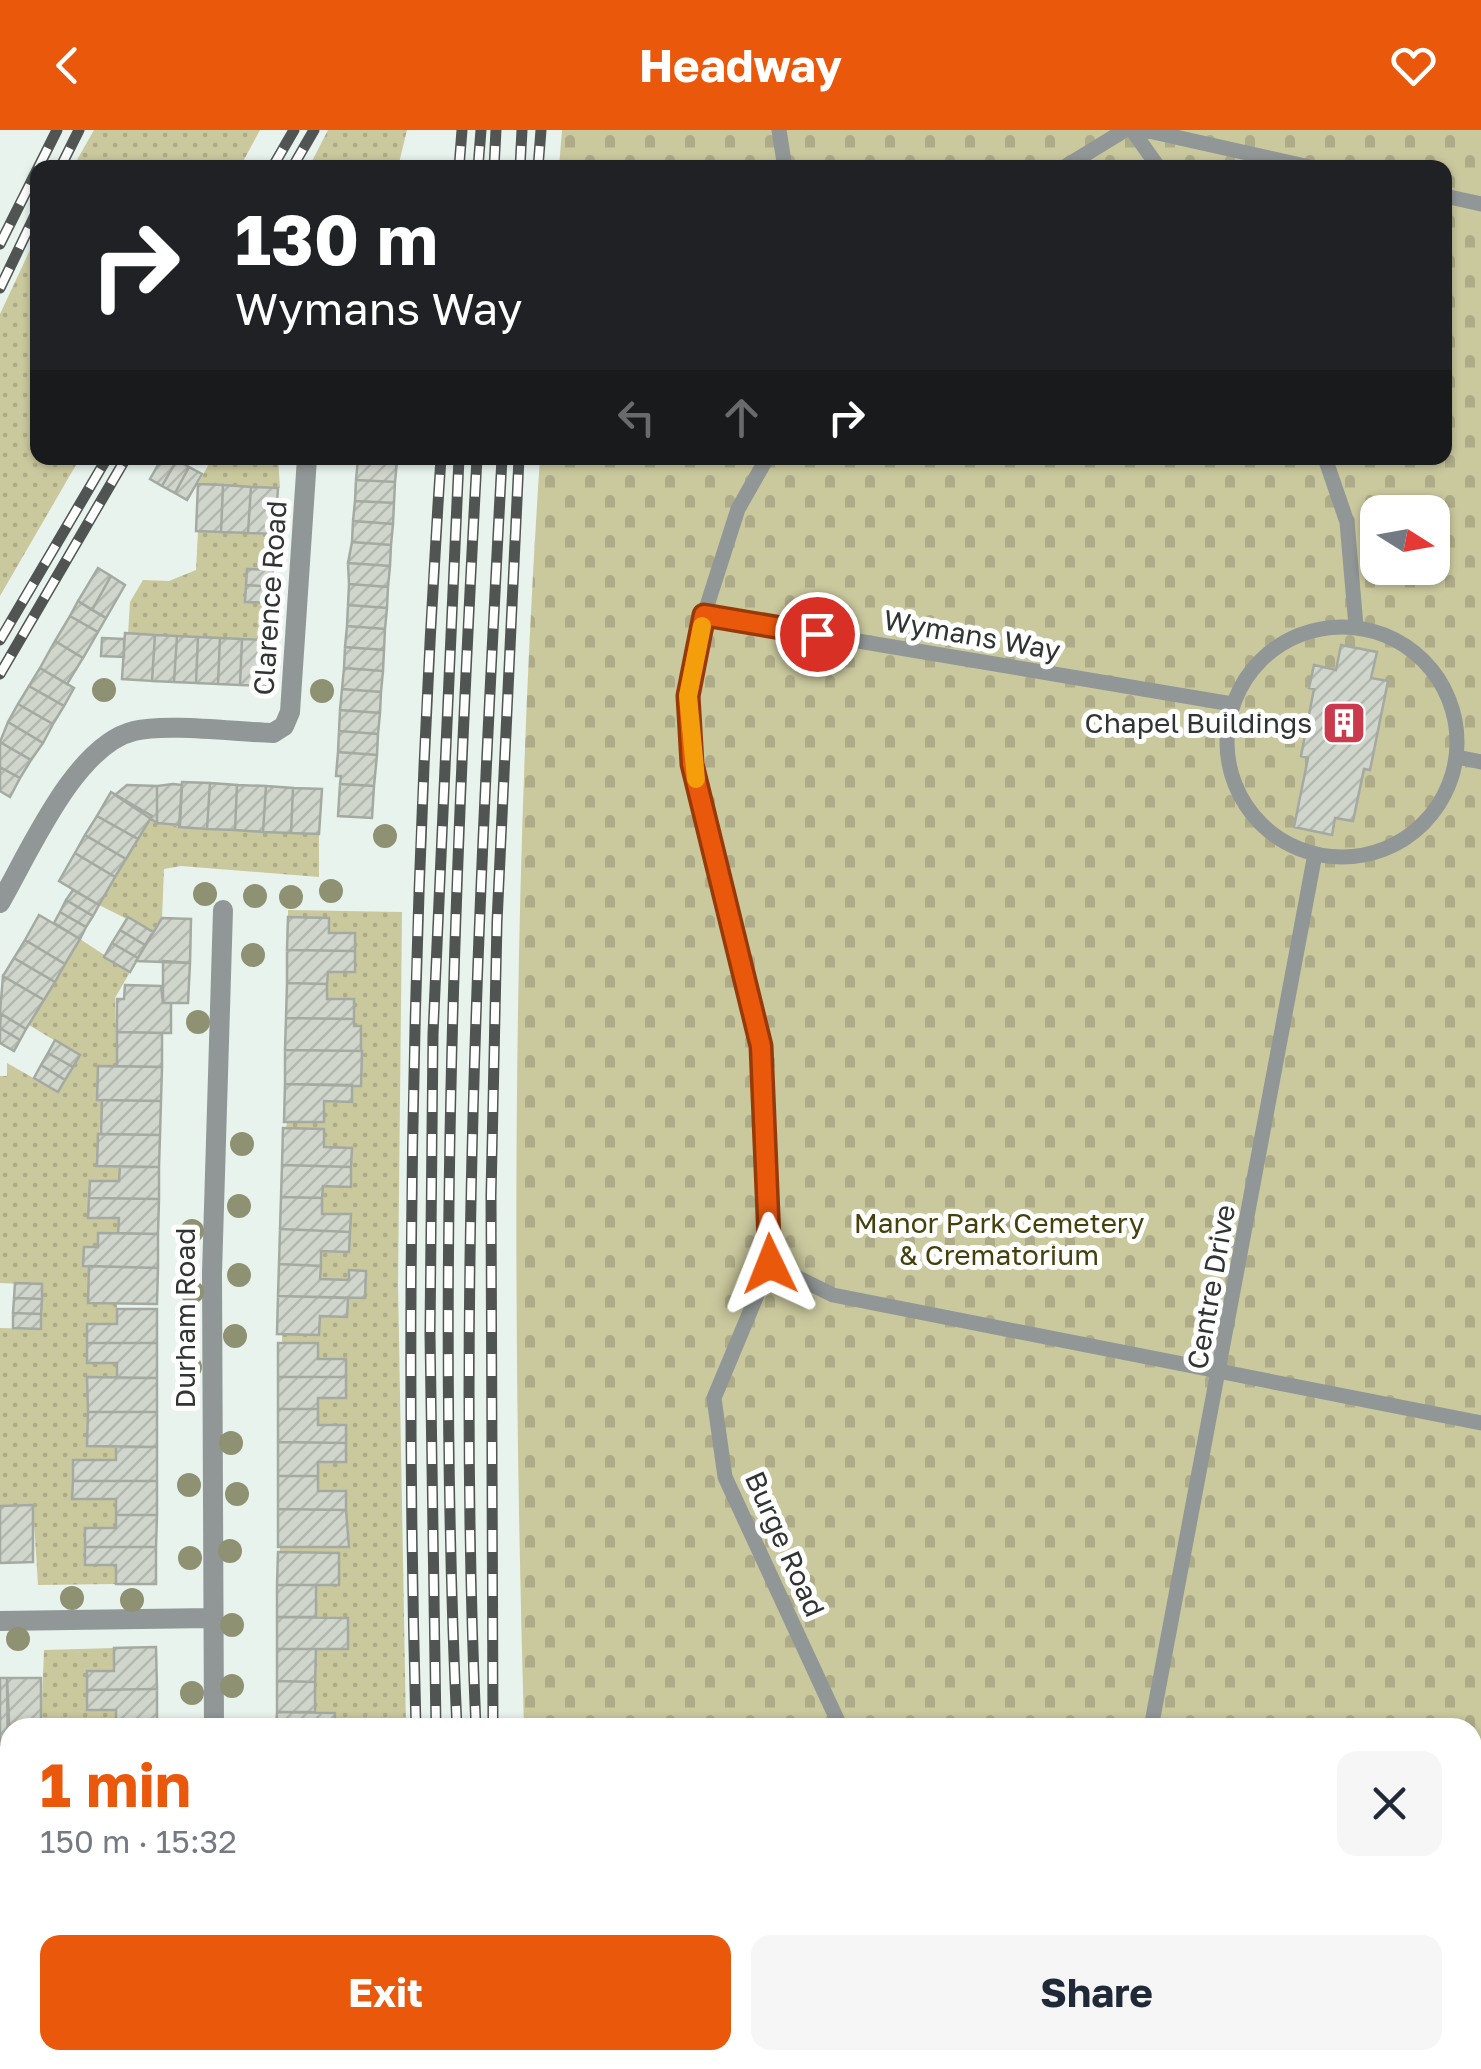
<!DOCTYPE html>
<meta charset="utf-8">
<style>
:root{--surface:#fff;--page:#f6f6f7;--text:#1f2937;--muted:#747a83;--accent:#ea580c}
body{margin:0;font-family:"Golos Text",sans-serif;background:var(--page);color:var(--text);height:100vh;display:flex;flex-direction:column;font-size:38px;white-space:nowrap}
*{box-sizing:border-box;margin:0}
p{font-size:32px;color:var(--muted)}
.icon{flex:none;width:55px;height:55px;fill:none;stroke:currentColor;stroke-width:2;stroke-linecap:round;stroke-linejoin:round}
.map{position:relative;flex:1;overflow:hidden}
.panel{position:absolute;left:0px;top:1588px;width:1482px;height:352px;display:flex;flex-direction:column;background:var(--surface);border-radius:30px 30px 0 0;box-shadow:0 2px 8px #0004}
.panel>*{flex:none}
.hud{position:absolute;left:30px;top:30px;width:1422px;height:305px;border-radius:20px;box-shadow:0 2px 8px #0004;background:#202124;color:#fff;overflow:hidden}
.needle{width:65px;rotate:101deg}
.controls{position:absolute;left:1360px;top:365px;display:grid;gap:20px}
.controls a{display:grid;place-items:center;width:90px;height:90px;border-radius:20px;background:var(--surface);box-shadow:0 2px 8px #0004;font-size:50px}
.pin{position:absolute;display:grid;place-items:center;width:85px;height:85px;color:#fff;margin:-42px;border:5px solid #fff;border-radius:50%;box-shadow:0 2px 10px #0007}
.me{position:absolute;width:110px;margin:-55px;rotate:358deg;stroke-linejoin:round;filter:drop-shadow(0 0 8px #0008)}
.turn{display:flex;align-items:center;gap:35px;height:210px;padding:0 40px;font-size:45px}
.turn .icon{width:130px;height:130px;stroke-width:2.5}
.turn b{display:block;font-size:70px;line-height:85px}
.lanes{display:flex;align-items:center;height:95px;padding:0 40px;background:#0003;justify-content:center;gap:50px;direction:ltr}
.lanes .off{opacity:.35}
.round{display:grid;place-items:center;flex:none;width:105px;height:105px;border-radius:20px;background:var(--page)}
.headline{display:flex;align-items:center;justify-content:space-between;height:170px;padding:0 40px}
h1{font-size:60px;font-weight:700;line-height:75px;color:var(--accent)}
.button{display:flex;gap:20px;margin-top:auto;padding:20px 40px}
.button a{flex:1;height:115px;border-radius:20px;background:var(--accent);color:#fff;font-size:40px;font-weight:700;line-height:115px;text-align:center}
.button a+a{background:var(--page);color:var(--text)}
header{display:flex;justify-content:space-between;align-items:center;height:130px;padding:0 40px;background:var(--accent);color:#fff;font-size:45px;font-weight:700}
.map>svg:first-child{display:block}
.grass{fill:url(#grass-dots)}
.cemetery{fill:url(#cemetery-stones);fill-rule:evenodd}
.building{fill:url(#building-hatch);stroke:#a4aaa1;stroke-width:2.5}
.lines{fill:none;stroke-linecap:round;stroke-linejoin:round}
.lane{stroke:#919796;stroke-width:15}
.street{stroke:#919796;stroke-width:20}
.rail-casing{stroke:#505553;stroke-width:11}
.rail{stroke:#fff;stroke-width:8;stroke-dasharray:22;stroke-linecap:butt}
.tree{fill:#8e9172}
.route-casing{stroke:#983908;stroke-width:25}
.route{stroke:#ea580c;stroke-width:18}
.slow{stroke:#f59e0b;stroke-width:18}
.labels{text-anchor:middle;stroke-width:10;stroke-linejoin:round;paint-order:stroke}
.street-label{font-size:28px;fill:#303432;stroke:#fff}
.poi-label{font-size:28px;fill:#303432;stroke:#fff;text-anchor:end}
.park-label{font-size:28px;fill:#45410d;stroke:#fff}
</style>
<header><svg class="icon" aria-label="back" viewBox="0 0 24 24"><path d="M15 5l-7 7 7 7"/></svg>Headway<svg class="icon" aria-label="heart" viewBox="0 0 24 24"><path d="M12 20l-8-8c-3-5 5-10 8-4 3-6 11-1 8 4z"/></svg></header>
<div class="map">
<svg width="1481" height="1939" viewBox="0 0 1481 1939">
<defs>
<pattern id="grass-dots" width="8" height="8" patternUnits="userSpaceOnUse" patternTransform="scale(2.5)"><rect width="8" height="8" fill="#cac89d"/><path d="M2 2h.1M6 6h.1" fill="none" stroke="#aeac88" stroke-width="1.8" stroke-linecap="round"/></pattern>
<pattern id="cemetery-stones" width="16" height="16" patternUnits="userSpaceOnUse" patternTransform="scale(2.5)"><rect width="16" height="16" fill="#cac89d"/><path d="M2 7V4a2 2 0 0 1 4 0v3zM10 15v-3a2 2 0 0 1 4 0v3z" fill="#aeac88"/></pattern>
<pattern id="building-hatch" width="6" height="6" patternUnits="userSpaceOnUse" patternTransform="scale(2.5)"><rect width="6" height="6" fill="#d0d6cc"/><path d="M-1 1l2-2M0 6l6-6M5 7l2-2" fill="none" stroke="#b3b8b0"/></pattern>
</defs>
<rect width="100%" height="100%" fill="#e8f3ed"/>
<path class="grass" d="M94,0H260L240,37H73Z
M328,0H407L398,37H309Z
M37,105L38,328H80L0,466V184Z
M212,328H278L280,358L198,354Z
M198,401L275,405L273,440H247L245,471L271,473L270,510L128,504L130,472L143,450L169,451L196,440Z
M149,689L180,697L319,704V747L181,736L164,739L162,788L153,802L99,775Z
M288,780L402,782L398,1154L406,1597H335L334,1583L315,1582L316,1519H348V1488L316,1487V1455H339L280,1422V1417L349,1416V1399L318,1361V1332H346L318,1295V1268H346V1230L318,1229V1214L282,1213V1204L318,1205L320,1186L347,1187L348,1168H365L366,1142L349,1140V1150L320,1149L321,1121H349L351,1085L322,1084L323,1056L351,1057L352,1019L324,1017V999L286,998L287,992H324V971L351,972L352,955H361V897L354,896V870L327,869L328,842H355V804L329,803V788L288,787Z
M80,809L130,842L115,868L117,936L98,937L97,969L102,970L97,1036L120,1037L119,1051H90L89,1087L119,1088L118,1103H98V1117L84,1118L83,1135L89,1136L88,1173H117V1194H87V1232L117,1233V1248H87V1316L116,1317V1330H73V1369H116V1398H86L85,1435H116V1454L38,1455L33,1376H0V1198L41,1199L42,1155L0,1153V946H7V933L58,962L80,926L29,895Z
M114,1518V1541L87,1580H116V1593L41,1597L44,1520Z"/>
<path class="cemetery" d="M562,0H1481V1939H536V1930H1472V1598H524C512,1174 512,750 540,328H1445V38L559,37ZM1378,382H1432V438H1378Z"/>
<path class="building" d="M162,328L177,330L162,356L150,349Z
M358,329L397,331L395,352L356,350Z
M177,330L189,337L175,363L162,356Z
M189,337L202,344L187,370L175,363Z
M356,350L395,352L394,373L355,371Z
M198,354L223,355L221,402L196,401Z
M223,355L251,357L248,403L221,402Z
M251,357L278,358L275,404L248,403Z
M355,371L394,373L393,394L353,391Z
M353,391L393,394L391,415L352,412Z
M352,412L391,415L390,436L348,433Z
M348,433L390,436L388,457L349,454Z
M98,438L111,446L92,480L78,471Z
M247,439L273,440L272,457L246,455Z
M111,446L125,455L106,488L92,480Z
M349,454L388,457L387,478L348,475Z
M246,455L272,457L271,473L245,472Z
M78,471L106,488L98,502L70,486Z
M348,475L387,478L385,499L347,496Z
M70,486L98,502L83,528L55,511Z
M347,496L385,499L384,520L345,517Z
M125,503L155,505L152,551L122,549Z
M155,505L177,506L174,552L152,551Z
M177,506L198,507L196,553L174,552Z
M198,507L220,508L218,554L196,553Z
M102,508L124,509V527L101,526Z
M220,508L242,509L240,555L218,554Z
M242,509L271,510L269,556L240,555Z
M55,511L83,528L67,554L40,538Z
M1341,515L1377,522L1371,548L1388,551L1370,640L1364,639L1353,691L1335,688L1332,705L1294,697L1308,628L1301,626L1314,559L1309,558L1314,535L1336,540Z
M345,517L384,520L383,541L344,538Z
M40,538L74,558L64,576L29,556Z
M344,538L383,541L381,562L342,559Z
M29,556L64,576L53,594L18,574Z
M342,559L381,562L380,583L340,580Z
M18,574L53,594L43,613L8,592Z
M340,580L380,583L378,604L339,601Z
M8,592L43,613L31,630L0,612Z
M339,601L378,604L377,625L338,622Z
M0,612L31,630L20,648L0,637Z
M338,622L377,625L374,656L340,654L341,646H336Z
M0,637L20,648L10,667L0,661Z
M182,652L210,653L207,699L179,697Z
M210,653L237,655L235,700L207,699Z
M173,654L182,655L180,695L157,693V656Z
M340,654L374,656L372,688L338,686Z
M127,655L157,656V693L115,665Z
M237,655L266,656L263,702L235,700Z
M266,656L293,658L291,703L263,702Z
M293,658L322,659L319,704L291,703Z
M111,662L152,686L138,709L97,686Z
M97,686L138,709L126,729L85,705Z
M85,705L126,729L115,747L75,723Z
M75,723L115,747L99,775L59,751Z
M73,760L99,775L93,786L66,770Z
M66,770L93,786L86,797L60,782Z
M60,782L86,797L80,809L54,793Z
M39,785L80,809L65,834L25,810Z
M128,787L153,802L145,815L120,800Z
M288,787L329,788V803H355V821L287,820Z
M162,788L191,789L190,833L136,831Z
M120,800L145,815L138,828L112,813Z
M25,810L65,834L55,852L14,828Z
M112,813L138,828L130,842L104,827Z
M287,820L355,821V842H328L327,854L287,853Z
M14,828L55,852L44,870L3,846Z
M163,831L190,833L188,873H163Z
M3,846L44,870L26,899L0,883Z
M287,853L327,854V869H354V889L286,888Z
M125,855L161,856L163,873H171V903L117,902V869H124Z
M1,884L26,899L20,910L0,898Z
M286,888L354,889V896H361V921L285,920Z
M0,898L20,910L14,921L0,913Z
M117,902L162,903V937L117,936Z
M55,910L80,925L73,937L48,923Z
M285,920L362,921L361,956L285,954Z
M48,923L73,937L65,950L41,935Z
M41,935L65,950L58,962L34,948Z
M98,936L162,937L161,971L97,970Z
M285,954L352,955V972L324,971V992H284Z
M102,970L161,971L160,1005L101,1004Z
M283,998L324,999V1017L352,1018L351,1037L282,1035Z
M98,1004L160,1005L159,1037L97,1036Z
M282,1035L351,1037V1057L323,1056L322,1068L281,1067Z
M120,1037H159V1069L89,1068L90,1051H119Z
M281,1067L322,1068V1084H351L350,1102L280,1099Z
M89,1068L159,1069L158,1104L118,1103L119,1088H88Z
M280,1099L350,1102L349,1122L321,1121V1136L279,1134Z
M98,1103L158,1104V1138L83,1136L84,1117H98Z
M279,1134L321,1136L320,1149L349,1150V1140L366,1141L365,1168L278,1166Z
M89,1136L158,1138L157,1174L88,1173Z
M15,1153L42,1154V1169L14,1168Z
M278,1166L348,1168L347,1187L320,1186L319,1205L277,1204Z
M14,1168L42,1169L41,1184L13,1183Z
M117,1179H157V1213H87V1194H117Z
M13,1183L41,1184V1199L13,1198Z
M87,1213H157V1248H117V1233H87Z
M278,1213H318V1229H346V1247H278Z
M87,1247L157,1248V1282H88Z
M278,1247H346V1268H318V1279H278Z
M278,1279H318V1295H346V1313L278,1312Z
M88,1282H157V1317L87,1316Z
M278,1312L346,1313V1332H318V1346H278Z
M116,1317H157V1351H73V1330H116Z
M278,1346H318V1361H346V1380L278,1379Z
M73,1351H157V1385H116V1369H72Z
M33,1375V1432L0,1433V1376Z
M278,1379L346,1380L349,1417H278Z
M116,1385H157L156,1417H85V1398H116Z
M85,1417H156V1454H116V1435H85Z
M278,1422L339,1423V1455H277Z
M277,1455H316V1487H277Z
M277,1487L348,1488V1519H277Z
M156,1517L157,1559L87,1560V1541H114V1518Z
M277,1519H316L315,1552L277,1551Z
M0,1548H7L8,1628L0,1629Z
M7,1548H41V1598H10V1612Z
M277,1551L315,1552V1582H277Z
M157,1559V1593H116V1580H87V1560Z
M277,1582L335,1583V1598H276Z
M0,1720H8L10,1782L0,1783Z
M10,1899L13,1939H0V1900Z
M13,1930H45V1939H13Z
M111,1930H169L170,1939H112Z
M290,1930H359L360,1936L290,1939Z"/>
<g class="lines">
<path class="lane" d="M779,0L785,38
M1132,0L1159,38
M1144,0L1314,38
M1063,38L1125,0
M1445,66L1481,74
M767,328L738,379L704,485L688,566L693,635L761,916L770,1134L714,1268L725,1347L841,1598
M1325,328L1347,392L1356,496
M704,485L1232,574
M1227 612a115 115 0 1 1 230 0a115 115 0 1 1-230 0Z
M1457,627L1481,632
M770,1134L833,1165L1481,1293
M1151,1598L1315,724
M1472,1684L1481,1676
M999,1930L1003,1939
M1085,1939L1086,1930
M1195,1939L1205,1930"/>
<path class="street" d="M0,773C29,723 75,615 134,601C166,593 236,602 273,603L284,596L290,582L307,328
M0,1491L212,1488
M214,1598L212,1143L223,780
M0,1840H10
M225,1930L226,1939"/>
<defs>
<path id="rail" d="M38,38L57,0
M60,38L79,0
M272,38L294,0
M292,38L314,0
M459,38L462,0
M478,38L481,0
M494,38L496,0
M520,38L522,0
M538,38L541,0
M0,114L38,38
M0,158L38,79
M0,510L107,328
M0,544L126,328
M416,1598C404,1173 413,751 441,328
M436,1598L430,1204L433,904L459,328
M457,1598C437,1174 454,750 477,328
M476,1598C457,1174 480,750 502,328
M493,1598L491,1065L497,792L519,328
M430,1930L431,1939
M455,1930V1939
M473,1930L474,1939
M498,1930V1939
M518,1930L519,1939"/>
</defs>
<use href="#rail" class="rail-casing"/>
<use href="#rail" class="rail"/>
</g>
<g class="tree">
<circle cx="104" cy="560" r="12"/>
<circle cx="322" cy="561" r="12"/>
<circle cx="385" cy="706" r="12"/>
<circle cx="331" cy="761" r="12"/>
<circle cx="205" cy="764" r="12"/>
<circle cx="255" cy="766" r="12"/>
<circle cx="291" cy="767" r="12"/>
<circle cx="253" cy="825" r="12"/>
<circle cx="198" cy="892" r="12"/>
<circle cx="242" cy="1014" r="12"/>
<circle cx="239" cy="1076" r="12"/>
<circle cx="192" cy="1101" r="12"/>
<circle cx="239" cy="1145" r="12"/>
<circle cx="192" cy="1162" r="12"/>
<circle cx="235" cy="1206" r="12"/>
<circle cx="190" cy="1237" r="12"/>
<circle cx="231" cy="1313" r="12"/>
<circle cx="189" cy="1355" r="12"/>
<circle cx="237" cy="1364" r="12"/>
<circle cx="230" cy="1421" r="12"/>
<circle cx="190" cy="1428" r="12"/>
<circle cx="72" cy="1468" r="12"/>
<circle cx="132" cy="1470" r="12"/>
<circle cx="232" cy="1495" r="12"/>
<circle cx="18" cy="1509" r="12"/>
<circle cx="232" cy="1556" r="12"/>
<circle cx="192" cy="1563" r="12"/>
</g>
<g class="lines">
<defs>
<path id="route" d="M770,1134L761,916L692,634L688,566L704,485L817,504"/>
</defs>
<use href="#route" class="route-casing"/>
<use href="#route" class="route"/>
<path class="slow" d="M696,649L688,566L702,496"/>
</g>
<defs>
<symbol id="building-square" viewBox="-11 -11 22 22"><rect x="-9" y="-9" width="18" height="18" rx="4" fill="#ca3a4c" stroke="#fff"/><path d="M-4-6H4V6H1V3H-1V6H-4ZM-2.5-4.3h1.7v1.8h-1.7ZM.8-4.3h1.7v1.8H.8ZM-2.5-1h1.7V.8h-1.7ZM.8-1h1.7V.8H.8Z" fill="#fff"/></symbol>
</defs>
<g fill-rule="evenodd">
<use href="#building-square" x="1319" y="568" width="50" height="50"/>
</g>
<g class="labels">
<g class="street-label">
<text transform="translate(270 468) rotate(-86)" y="10">Clarence Road</text>
<text transform="translate(972 505) rotate(10)" y="10">Wymans Way</text>
<text transform="translate(1211 1157) rotate(-80)" y="10">Centre Drive</text>
<text transform="translate(185 1188) rotate(-90)" y="10">Durham Road</text>
<text transform="translate(785 1414) rotate(66)" y="10">Burge Road</text>
</g>
<g class="poi-label">
<text x="1312" y="603">Chapel Buildings</text>
</g>
<g class="park-label">
<text x="999" y="1103">Manor Park Cemetery<tspan x="999" dy="32">&amp; Crematorium</tspan></text>
</g>
</g>
</svg>
<div class="controls">
<a><svg class="needle" viewBox="-14 -14 28 28"><path d="M0-13l5 13h-10z" fill="#e53935"/><path d="M0 13l5-13h-10z" fill="#747a83"/></svg></a>
</div>
<div class="pin" style="left:817px;top:504px;background:#d93025"><svg class="icon" aria-label="arrive" viewBox="0 0 24 24"><path d="M6 21V4h12l-3 4 3 4H6"/></svg></div>
<svg class="me" style="left:770px;top:1134px" viewBox="-20 -20 40 40"><path d="M0-17L14 15 0 8-14 15z" fill="#ea580c" stroke="#fff" stroke-width="4"/></svg>
<div class="hud">
<div class="turn"><svg class="icon" aria-label="right" viewBox="0 0 24 24"><path d="M7 20v-9h11M14 6l5 5-5 5"/></svg><div><b>130 m</b>Wymans Way</div></div>
<div class="lanes"><svg class="icon off" aria-label="left" viewBox="0 0 24 24"><path d="M17 20v-9H6M10 6l-5 5 5 5"/></svg><svg class="icon off" aria-label="ahead" viewBox="0 0 24 24"><path d="M12 20V5M6 11l6-6 6 6"/></svg><svg class="icon" aria-label="right" viewBox="0 0 24 24"><path d="M7 20v-9h11M14 6l5 5-5 5"/></svg></div>
</div>
<section class="panel">
<div class="headline"><div><h1>1 min</h1><p>150 m · 15:32</p></div><a class="round"><svg class="icon" aria-label="close" viewBox="0 0 24 24"><path d="M6 6l12 12M18 6L6 18"/></svg></a></div>
<div class="button"><a>Exit</a><a>Share</a></div>
</section>
</div>
